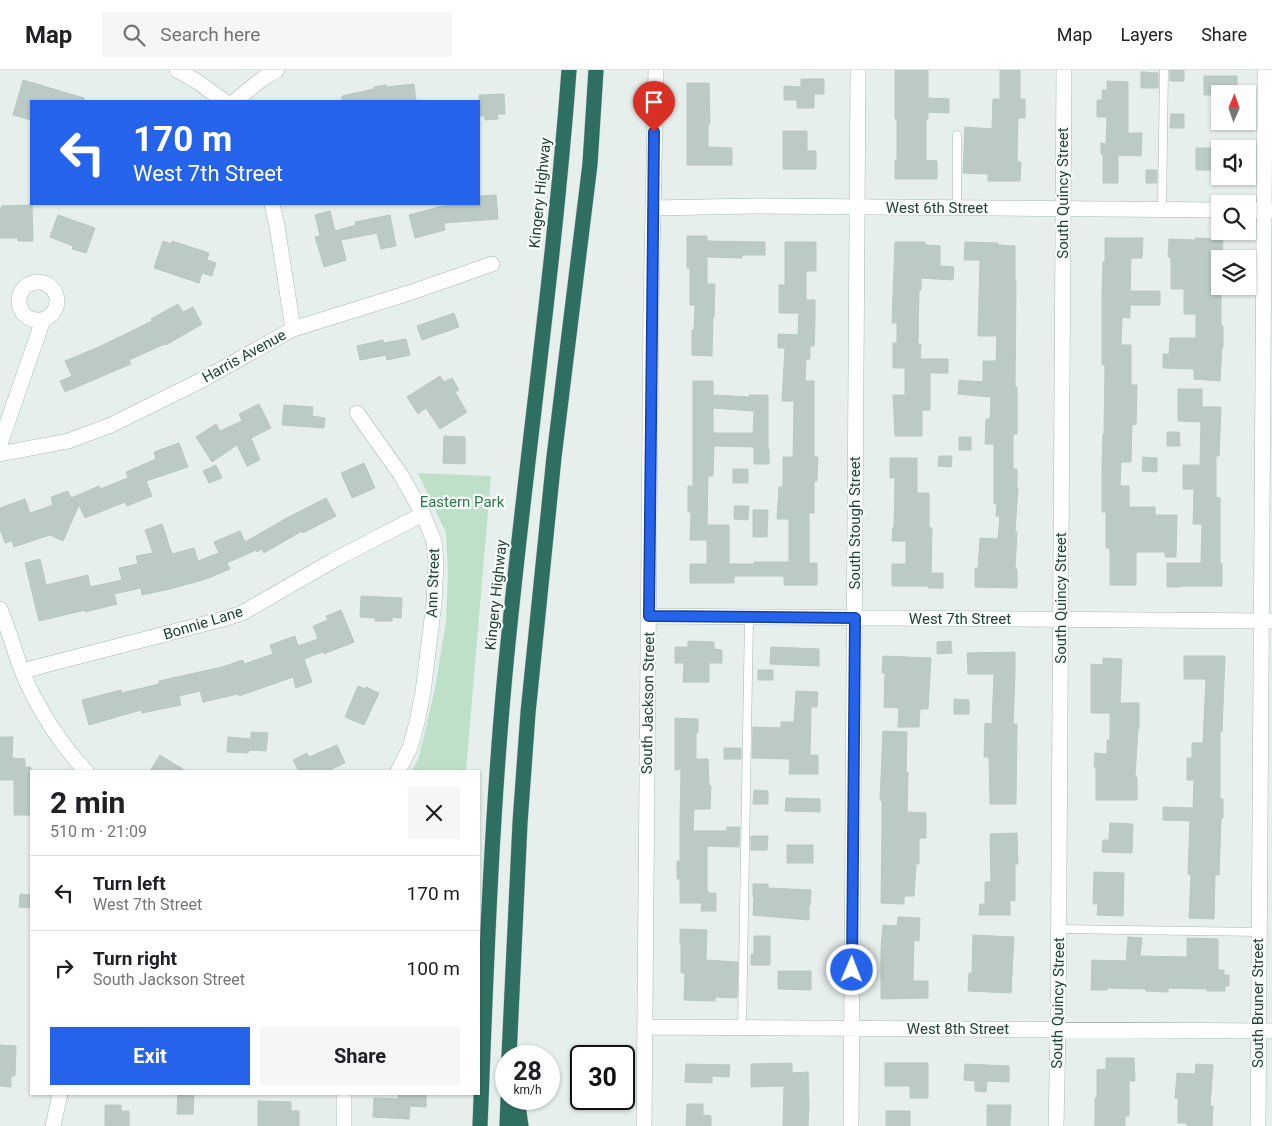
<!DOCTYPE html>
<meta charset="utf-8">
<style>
:root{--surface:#fff;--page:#f6f6f6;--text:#202124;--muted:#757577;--line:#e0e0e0;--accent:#2563eb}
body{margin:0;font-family:Roboto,sans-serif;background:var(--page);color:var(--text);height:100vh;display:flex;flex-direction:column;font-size:19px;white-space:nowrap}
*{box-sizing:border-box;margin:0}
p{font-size:16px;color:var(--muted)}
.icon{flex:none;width:28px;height:28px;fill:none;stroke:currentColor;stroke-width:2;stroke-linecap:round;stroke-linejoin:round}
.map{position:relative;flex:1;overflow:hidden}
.side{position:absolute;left:30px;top:700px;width:450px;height:325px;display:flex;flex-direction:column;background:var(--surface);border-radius:0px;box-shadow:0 1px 4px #0004}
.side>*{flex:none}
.guide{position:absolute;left:30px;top:30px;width:450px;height:105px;border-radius:0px;box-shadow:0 1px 4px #0004;background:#2563eb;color:#fff;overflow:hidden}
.needle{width:32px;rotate:2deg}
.fabs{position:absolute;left:1211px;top:15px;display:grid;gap:10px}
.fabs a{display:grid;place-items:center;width:45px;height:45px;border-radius:0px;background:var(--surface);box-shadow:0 1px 4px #0004;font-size:25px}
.speed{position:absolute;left:495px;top:975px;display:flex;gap:10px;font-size:25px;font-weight:700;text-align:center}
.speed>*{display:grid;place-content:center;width:65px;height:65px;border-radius:50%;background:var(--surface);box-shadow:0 1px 4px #0004;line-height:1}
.speed small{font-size:12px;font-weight:400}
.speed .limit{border:2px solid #111;border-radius:8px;background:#fff;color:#111}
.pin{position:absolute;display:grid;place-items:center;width:42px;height:42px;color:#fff;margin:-51px -21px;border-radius:50% 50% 50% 0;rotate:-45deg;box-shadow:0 0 5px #0007}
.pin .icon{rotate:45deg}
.me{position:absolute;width:55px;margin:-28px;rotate:1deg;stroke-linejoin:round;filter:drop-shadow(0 0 4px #0008)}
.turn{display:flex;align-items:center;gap:18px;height:105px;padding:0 20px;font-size:22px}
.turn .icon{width:65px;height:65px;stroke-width:2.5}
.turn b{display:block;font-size:35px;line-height:42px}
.round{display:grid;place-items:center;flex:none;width:52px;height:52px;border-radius:0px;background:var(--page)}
.head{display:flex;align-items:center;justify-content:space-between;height:85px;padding:0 20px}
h1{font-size:30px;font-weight:700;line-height:38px}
.cta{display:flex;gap:10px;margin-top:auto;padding:10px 20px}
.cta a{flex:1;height:58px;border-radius:0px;background:var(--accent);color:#fff;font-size:20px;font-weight:700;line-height:58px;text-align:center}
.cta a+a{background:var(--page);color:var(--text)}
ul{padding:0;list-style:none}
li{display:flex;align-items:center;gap:15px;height:75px;padding:0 20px;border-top:1px solid var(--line)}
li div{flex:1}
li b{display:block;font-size:19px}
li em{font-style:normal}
header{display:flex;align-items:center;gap:30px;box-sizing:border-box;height:70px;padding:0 25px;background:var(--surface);border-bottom:1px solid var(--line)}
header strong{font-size:24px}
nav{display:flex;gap:28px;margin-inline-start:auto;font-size:18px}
.search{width:350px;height:45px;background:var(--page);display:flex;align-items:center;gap:12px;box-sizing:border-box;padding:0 18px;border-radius:0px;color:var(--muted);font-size:19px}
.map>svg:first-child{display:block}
.green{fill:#bfe0c8}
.building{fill:#bbcac4;stroke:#b8c9c2;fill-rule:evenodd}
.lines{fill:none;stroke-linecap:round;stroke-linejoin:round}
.lane-casing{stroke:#a8b8b2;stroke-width:9}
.street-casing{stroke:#a8b8b2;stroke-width:16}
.secondary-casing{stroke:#a4bbb3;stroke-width:16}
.highway-casing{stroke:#c2cac8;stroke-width:16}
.lane{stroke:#fff;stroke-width:8}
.street{stroke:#fff;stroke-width:15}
.secondary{stroke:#fff;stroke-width:15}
.highway{stroke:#2f6f62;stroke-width:15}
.route-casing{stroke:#184099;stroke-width:12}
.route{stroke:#2563eb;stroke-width:9}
.labels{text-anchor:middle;stroke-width:4.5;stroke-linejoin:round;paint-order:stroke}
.street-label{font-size:15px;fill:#24423a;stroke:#f7fbf9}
.park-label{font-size:15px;fill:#2d7a4b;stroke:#f7fbf9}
</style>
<header>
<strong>Map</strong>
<div class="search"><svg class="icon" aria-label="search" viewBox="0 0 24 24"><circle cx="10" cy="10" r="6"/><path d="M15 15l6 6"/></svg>Search here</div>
<nav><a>Map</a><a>Layers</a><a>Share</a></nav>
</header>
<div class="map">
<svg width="1272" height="1056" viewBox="0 0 1272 1056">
<rect width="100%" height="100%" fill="#e6efeb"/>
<path class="green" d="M418,403L491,406L466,701H412L419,687L435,618L446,552L448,504L446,463Z"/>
<path class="building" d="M895,0H928V28L949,29V43L928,42V49H926V90L937,91V109H895V90H897V49H895Z
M1000,0H1020V29H1025V48H1018L1017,92H1021L1020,111H988V104L963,103L965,57L992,59L993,29H1000Z
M1170,0H1184V11H1170Z
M1141,2L1158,3V18H1141Z
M1204,6H1237V24L1204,25Z
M801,9H824V24H814V38H797V30H784V16L801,17Z
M23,10L84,28V31H31V50L13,45Z
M1107,11L1128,12V63H1142L1141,86L1118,85V113H1103V84H1101V73L1106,74L1107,47H1097V30H1102V20H1107Z
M687,13H709L710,54H708V77L732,78V95H687Z
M414,14L416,31H342V26L374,19V17L386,15V17Z
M504,24L505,44H497L498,49L485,50V46H479V25Z
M1171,44H1184V58H1170Z
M783,61H807V81H816V99H783Z
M1196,78H1220V100H1196Z
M1146,100H1157V113H1146Z
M496,125L498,149L444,153L445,160L415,168L409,145L451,134H479V126Z
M32,135L33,171H18V168H0V138H2V136Z
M330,141L335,161L356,155L355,152L390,145L396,176L381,179L377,163L341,170L346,190L324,197L315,167L320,166L315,145Z
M58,145L95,158L86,183L72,179L73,176L50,167Z
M687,166H707V171L765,172V185H742V188L707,187V214H715L714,247H713L712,286L692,285V260H694L695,235H690V198H687Z
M1105,168H1143L1142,188H1131L1130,221H1160V235H1130V248L1122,247L1121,275H1131V315H1137L1136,355L1132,354L1131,392H1121L1120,416H1129V437H1155V445H1177L1176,487H1165V482H1136V515H1110V478H1106V442H1102V398L1103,364H1104L1105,295H1102V224L1103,192H1105Z
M1195,168L1223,169L1222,189H1220V224H1221V256H1223V277H1222L1220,311L1194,309V299L1163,298V284H1169L1170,268H1196V244H1184V219H1171V187H1168L1169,169L1195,170Z
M163,171L171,174L172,171L209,183L207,190L216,193L212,206L202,203L199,213L154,198Z
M785,172H816V201H806V230H815V251L814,276H810V289H806L805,311H814V387H818L817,411H814V443H809V493H817V515H784V506H734V513H690V494H707V470H690L691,442H688V416H693V311H713V325L749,327V325H768V379H769V394H754V377L714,376L713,406H708L707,455H729V494H754V492H789V449H777L779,417H783V387H793L794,331H782L785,278H778V264L798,265L799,243H779V215H785ZM713,338L754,341L753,363H713Z
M895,172H925V175L940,176V196L954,197L953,210L921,208V220H919L918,274H921L920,289H948V303H930V340H922V366H895L893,325H905V298H893V273H897V253H892Z
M965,172L998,173V175L1015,176V211H1016L1015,317H1017V364H1013V399H1017V418H1018L1015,462H1017L1015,499H1017V518L975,517V498H978L980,468L998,469L1000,446H996L997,434H994V374H985L986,349H990L991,327L958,324L959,310L983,312V291H996L997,266H978L980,190H964Z
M178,234L183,242L193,237L202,254L166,275L165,274L129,290L131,294L65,322L60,311L72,306L65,291L103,275L152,251L151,249Z
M454,243L459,257L422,270L417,256Z
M406,269L410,285L387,290L386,285L360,290L357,276L383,270L384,273Z
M440,306L444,312L452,308L459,320L455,322L467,342L440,359L426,338L418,344L407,327Z
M1178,319H1202V337H1221L1219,386H1216V427L1220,428V493H1222V516H1181V517H1167V493H1201L1202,454H1193L1194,419H1183V395H1200L1201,352L1178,351Z
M259,334L271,358L251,368L260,390L247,396L237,375L212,392L196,367L216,354L220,361L242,351L239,344Z
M284,335L313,337L312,346L325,348L324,358L282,355Z
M1167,362H1179L1180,376H1167Z
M444,366L465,367V394L443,393Z
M959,367H971V380H959Z
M179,373L188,397L146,411L152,426L127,436L125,432L85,448L79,435L63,471L50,465L14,477L12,471L5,473L0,459V438L25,429L30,443L53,435L51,427L68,421L71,428L99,416L100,419L128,408L126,402L156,389L154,382Z
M939,386H952L951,397L938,396Z
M1143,387L1157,388V402L1142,401Z
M890,388H917V423H929V457L932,458L931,503H943V518H928V516H892V494H906V471H892L893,457H894L895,408H890Z
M364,393L375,418L352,428L341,403Z
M216,395L222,408L209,413L203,401Z
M733,399H748V413H733Z
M326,428L336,446L303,463L302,461L264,483L262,479L257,482L256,480L227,493L230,499L206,509L170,519L142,525L141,518L114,524L117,534L85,542V540L39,551L25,493L40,489L46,515L88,505L90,517L122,510L119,498L138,494L136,486L153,483L145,460L162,454L172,484L194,478L198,491L219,483L214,472L240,461L245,472L285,449Z
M734,436H749L748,450L734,449Z
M753,440H768L767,467H753Z
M361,526L402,528L401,548L392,547V551H375V548L360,547Z
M341,540L354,572L324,584L323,582L304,589L312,612L296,618L293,607L239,626L238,624L203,632L200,621L179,626L181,635L142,643L141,640L89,655L82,630L121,620L122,623L159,614V611L222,597L243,590L244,594L273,584L270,575L295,566L298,576L318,569L313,556L328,550L326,546Z
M688,571L714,572V579L722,580V593H709V612H683L684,593H675V577H688Z
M951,571L952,583L937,584V572Z
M771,577L819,579V596L770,594Z
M1015,582V604L1013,654H1017L1016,734H990L989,687H984L985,653L992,654L994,604H968L967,583Z
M883,586L931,588L928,639H920L919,657H898L899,638L884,637L885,603H882Z
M1184,586H1225L1222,662L1220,661V729H1223V748H1221L1219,805H1215L1214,849L1189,848L1191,805L1188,804L1190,751L1163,750V737L1193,738L1194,710H1187V688H1192V673H1203L1206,609H1184Z
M1103,588L1122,589L1120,633H1139V659H1138L1135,707H1137V730H1096V697H1094L1095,683L1107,684V670H1110V643H1091V594L1103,595Z
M758,600H773V610H758Z
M358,616L365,619L366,617L379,623L364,655L345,647Z
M796,621L818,622L817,637H811L810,685H818V704H789L790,689L752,688L753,657L781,658V652H794Z
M954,629L969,630V644H954Z
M675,648L698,649V663H696V689H708L709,715L711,716L710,739H694L693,761H726L727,757H740L739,777L707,776V820H708V823H716V841H701L702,833H680V809H677V791H680V747L681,699L675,700Z
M883,661L907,662L906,702H908L907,742L926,743V768H919V794H916L914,826H904V834L881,833L882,756V731L880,730Z
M251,662L268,663L266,681L249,680L248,683L227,682L228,667L251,669Z
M0,667H13L12,688L25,689V697H31V745H14V710H0Z
M337,675L345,693L327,701H299L293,690L307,683L309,687Z
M724,678H741V689H724Z
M160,685L186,701H150Z
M754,720L768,721V734H753Z
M786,728L820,729V742L785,741Z
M1110,753L1133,754L1132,783L1102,782L1103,770H1109Z
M1017,763L1018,794H1015V831L1010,830V845H979L980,834H985V812H991L990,764Z
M751,766H768L767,780H751Z
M787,775H813V793H787Z
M1094,802L1124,803L1123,846L1097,845L1098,834H1093Z
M753,814H768V818L811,820L810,835H809V850L753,845L754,827H753Z
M20,824L31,825V838L19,837Z
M898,847L920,848L919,871L914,870L913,911H928V928L881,929V879L883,855L897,856Z
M680,859L707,860L706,890L738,892L737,928L715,927V931L684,930L685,903H681V874H680Z
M973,865L1014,867L1011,923L968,921L969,903H972Z
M754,866H770V895H751V884H754Z
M1128,867L1142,868L1140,886L1187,887V868L1218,869V900H1224V905H1229V916H1225V921H1207V919L1168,918V922L1146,921V919L1107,918V920H1091L1092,890L1126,891Z
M778,901H811V920L778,919Z
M0,975L16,976L15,1006H11V1017L0,1016Z
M1106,988H1134L1135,1011H1129V1046H1125V1056H1095V1028H1097V1000L1106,999Z
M792,993V1003L808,1002L809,1035L808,1056H783L784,1016L751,1017V994Z
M885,993H928V1028H910V1016H885Z
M686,994L730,995L729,1007L712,1006V1013L685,1012Z
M965,994L1009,996V1012L987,1011L986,1022L975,1021V1011L964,1010Z
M1196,994L1213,995L1210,1036H1213L1212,1056H1187V1053H1178V1028H1175L1177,1003L1195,1004Z
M178,1024H194L193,1044H177Z
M399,1024H426V1037L410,1036L409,1049L373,1047L374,1028L398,1029Z
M258,1031L291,1032V1041H299V1056H258Z
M687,1034H703V1045L711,1046V1056H686Z
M105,1035H121V1041H129V1056H105Z
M987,1035H1011L1010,1056H987Z
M886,1041H910V1056H886Z"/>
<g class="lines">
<defs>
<path id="lane" d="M957,138V65
M1162,139L1164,0
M1058,859L1259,862
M742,958L749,547"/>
<path id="street" d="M177,0L198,12L224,31
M235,31L262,9L277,0
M272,134L277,156L293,259
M19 231a19 19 0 1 1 38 0a19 19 0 1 1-38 0Z
M357,343L401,405L423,444L434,471L436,493L434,533L423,622L417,652L410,678L398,701
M0,374L43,250
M0,384L68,371L111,355L202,310L293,259L412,222L492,194
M0,539C9,559 14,581 22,601C36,636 60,674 86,701
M649,546L1272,551
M22,601L227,548L242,543L334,490L423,444
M645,957L1272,961
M344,1024V1056
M53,1056L60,1024
M644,1056L651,236L656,0
M851,1056L858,0
M1056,1056L1058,960L1064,0
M1258,1056L1265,0"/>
<path id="secondary" d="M653,138L755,136L1220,140
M1248,140H1272"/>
<path id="highway" d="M509,986L520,753L528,643L554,387L590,94L596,0
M517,1029L521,1056
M480,1056C486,905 491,754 505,604C524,402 554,202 569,0
M507,1056L508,1029"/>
</defs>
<use href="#lane" class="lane-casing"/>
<use href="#street" class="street-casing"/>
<use href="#secondary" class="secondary-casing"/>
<use href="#highway" class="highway-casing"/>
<use href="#lane" class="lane"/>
<use href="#street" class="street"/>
<use href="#secondary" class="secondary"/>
<use href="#highway" class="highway"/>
</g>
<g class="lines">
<defs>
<path id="route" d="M654,62L649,546L855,548L852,900"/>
</defs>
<use href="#route" class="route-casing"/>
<use href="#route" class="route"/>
</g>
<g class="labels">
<g class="street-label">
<text transform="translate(540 123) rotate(-84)" y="5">Kingery Highway</text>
<text transform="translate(1063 123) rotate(-90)" y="5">South Quincy Street</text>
<text x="937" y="143">West 6th Street</text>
<text transform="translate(244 286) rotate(-29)" y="5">Harris Avenue</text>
<text transform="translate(855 453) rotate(-90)" y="5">South Stough Street</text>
<text transform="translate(433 513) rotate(-88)" y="5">Ann Street</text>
<text transform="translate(496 525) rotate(-84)" y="5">Kingery Highway</text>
<text transform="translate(1061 528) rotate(-90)" y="5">South Quincy Street</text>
<text x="960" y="554">West 7th Street</text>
<text transform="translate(203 553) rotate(-17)" y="5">Bonnie Lane</text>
<text transform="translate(648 633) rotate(-89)" y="5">South Jackson Street</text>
<text transform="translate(1058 933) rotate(-89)" y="5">South Quincy Street</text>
<text transform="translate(1258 933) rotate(-90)" y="5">South Bruner Street</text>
<text x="958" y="964">West 8th Street</text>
</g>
<g class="park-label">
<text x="462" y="437">Eastern Park</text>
</g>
</g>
</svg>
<div class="fabs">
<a><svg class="needle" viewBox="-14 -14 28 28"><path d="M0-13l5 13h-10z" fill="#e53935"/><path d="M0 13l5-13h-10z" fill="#757577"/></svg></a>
<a><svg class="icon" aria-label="sound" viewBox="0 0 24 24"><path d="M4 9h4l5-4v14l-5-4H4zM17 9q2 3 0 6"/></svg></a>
<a><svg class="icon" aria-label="search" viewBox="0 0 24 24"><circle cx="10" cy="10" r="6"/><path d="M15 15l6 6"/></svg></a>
<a><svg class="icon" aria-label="layers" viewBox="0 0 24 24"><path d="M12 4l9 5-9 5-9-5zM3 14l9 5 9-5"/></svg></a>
</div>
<div class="speed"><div>28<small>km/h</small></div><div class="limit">30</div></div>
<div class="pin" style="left:654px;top:62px;background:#d93025"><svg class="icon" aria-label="arrive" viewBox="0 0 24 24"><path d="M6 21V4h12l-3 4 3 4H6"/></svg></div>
<svg class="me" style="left:852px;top:900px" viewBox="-20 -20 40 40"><circle r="17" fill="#2563eb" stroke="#fff" stroke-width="3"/><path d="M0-11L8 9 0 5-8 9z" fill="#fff"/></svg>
<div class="guide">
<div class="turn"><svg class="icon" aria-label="left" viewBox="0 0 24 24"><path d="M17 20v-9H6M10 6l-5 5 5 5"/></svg><div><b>170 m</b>West 7th Street</div></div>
</div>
<section class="side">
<div class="head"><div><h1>2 min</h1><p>510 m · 21:09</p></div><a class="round"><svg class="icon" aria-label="close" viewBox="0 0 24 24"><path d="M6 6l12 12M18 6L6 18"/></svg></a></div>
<ul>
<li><svg class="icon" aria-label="left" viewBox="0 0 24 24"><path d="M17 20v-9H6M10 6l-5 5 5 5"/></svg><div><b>Turn left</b><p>West 7th Street</p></div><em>170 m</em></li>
<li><svg class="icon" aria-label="right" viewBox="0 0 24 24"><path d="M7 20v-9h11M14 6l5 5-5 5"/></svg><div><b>Turn right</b><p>South Jackson Street</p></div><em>100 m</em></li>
</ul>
<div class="cta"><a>Exit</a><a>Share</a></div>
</section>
</div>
